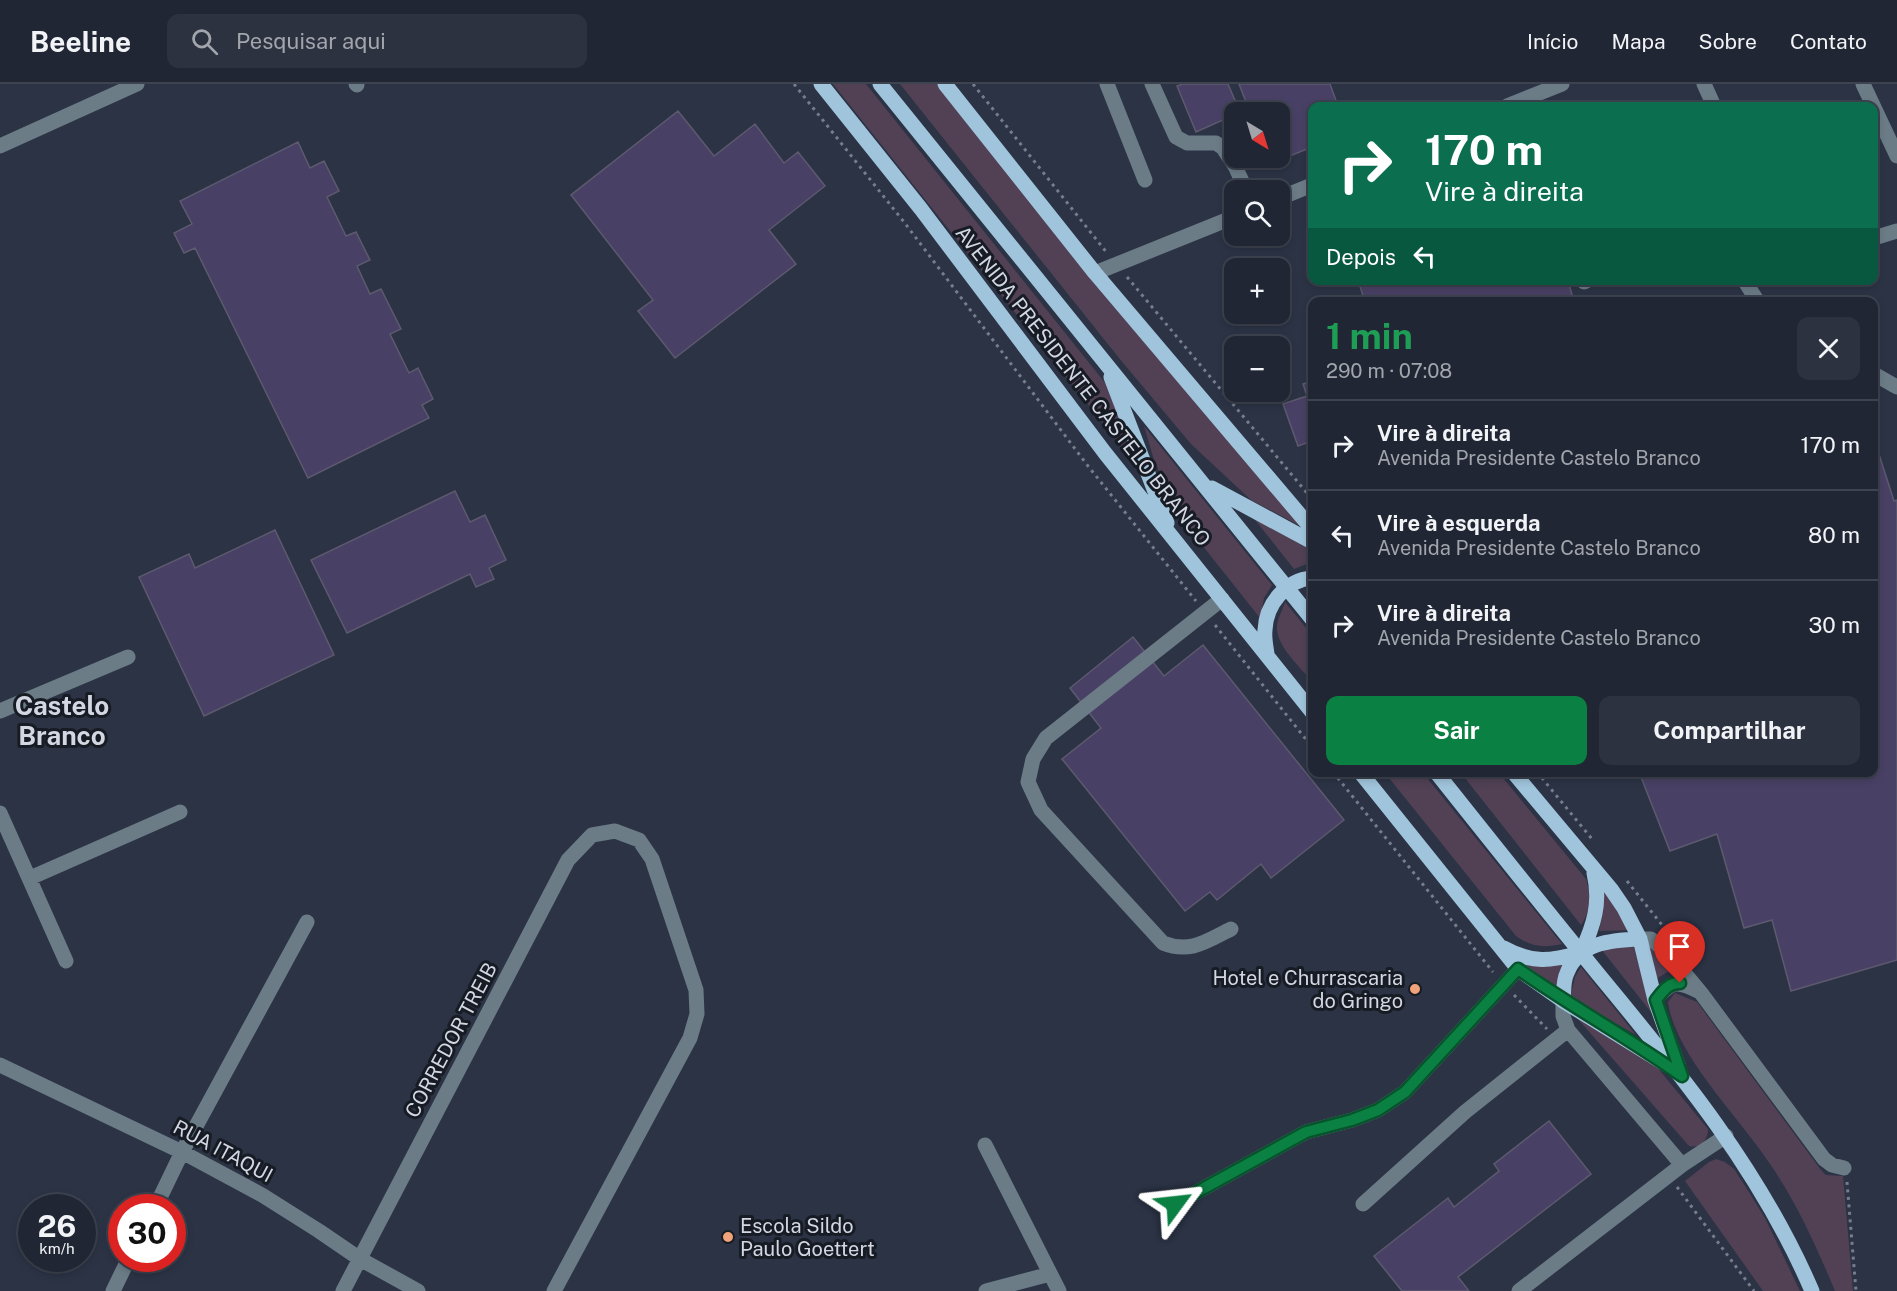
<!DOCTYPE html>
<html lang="pt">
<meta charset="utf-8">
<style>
:root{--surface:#202634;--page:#2d3240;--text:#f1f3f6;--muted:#a2a5ac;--line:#3d434f;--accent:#0b8043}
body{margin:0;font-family:"Public Sans",sans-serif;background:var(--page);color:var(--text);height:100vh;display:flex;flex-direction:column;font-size:22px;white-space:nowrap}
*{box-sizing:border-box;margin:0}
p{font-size:20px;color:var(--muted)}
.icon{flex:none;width:33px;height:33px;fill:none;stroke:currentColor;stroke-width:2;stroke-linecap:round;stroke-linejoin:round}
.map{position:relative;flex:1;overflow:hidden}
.sheet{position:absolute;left:1308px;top:213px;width:570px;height:480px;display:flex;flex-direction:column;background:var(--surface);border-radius:12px;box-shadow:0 3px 9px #0003,0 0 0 2px var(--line)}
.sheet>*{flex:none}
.hud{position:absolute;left:1308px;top:18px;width:570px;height:183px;border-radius:12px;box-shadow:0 3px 9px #0003,0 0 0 2px var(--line);background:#0b6e4f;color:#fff;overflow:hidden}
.needle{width:39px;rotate:142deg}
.controls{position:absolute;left:1224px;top:18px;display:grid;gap:12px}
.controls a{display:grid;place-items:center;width:66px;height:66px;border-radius:12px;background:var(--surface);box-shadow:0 3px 9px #0003,0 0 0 2px var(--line);font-size:30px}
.speed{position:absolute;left:18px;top:1110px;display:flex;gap:12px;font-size:30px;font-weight:700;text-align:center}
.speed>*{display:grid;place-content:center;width:78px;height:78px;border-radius:50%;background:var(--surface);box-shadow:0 3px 9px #0003,0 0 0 2px var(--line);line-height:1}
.speed small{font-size:15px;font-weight:400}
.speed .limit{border:9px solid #d22;background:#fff;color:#111}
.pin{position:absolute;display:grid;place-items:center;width:51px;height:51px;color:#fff;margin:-62px -26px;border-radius:50% 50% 50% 0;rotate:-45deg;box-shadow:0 0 6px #0007}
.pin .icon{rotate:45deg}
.me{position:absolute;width:66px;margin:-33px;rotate:60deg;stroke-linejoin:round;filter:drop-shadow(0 0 4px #0008)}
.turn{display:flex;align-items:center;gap:21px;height:126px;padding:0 18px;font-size:27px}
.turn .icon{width:78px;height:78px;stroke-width:2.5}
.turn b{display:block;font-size:42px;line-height:51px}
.then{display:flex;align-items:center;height:57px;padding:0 18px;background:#0003;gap:12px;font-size:22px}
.round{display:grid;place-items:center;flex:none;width:63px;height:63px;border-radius:12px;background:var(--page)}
.summary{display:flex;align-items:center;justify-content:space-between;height:102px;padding:0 18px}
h1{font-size:36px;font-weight:700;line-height:45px;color:#1e9e55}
.button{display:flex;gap:12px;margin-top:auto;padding:12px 18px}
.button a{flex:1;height:69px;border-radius:12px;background:var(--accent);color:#fff;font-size:24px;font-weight:700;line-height:69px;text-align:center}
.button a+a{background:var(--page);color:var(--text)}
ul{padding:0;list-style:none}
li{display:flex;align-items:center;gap:18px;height:90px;padding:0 18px;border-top:2px solid var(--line)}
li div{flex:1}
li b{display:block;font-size:22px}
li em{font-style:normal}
header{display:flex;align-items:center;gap:36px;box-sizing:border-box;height:84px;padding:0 30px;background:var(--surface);border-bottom:2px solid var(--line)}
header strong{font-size:28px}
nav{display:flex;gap:33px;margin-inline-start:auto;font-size:21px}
.search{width:420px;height:54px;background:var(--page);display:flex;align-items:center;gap:15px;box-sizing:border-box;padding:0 21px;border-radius:12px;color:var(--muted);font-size:22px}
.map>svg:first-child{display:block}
.green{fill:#524155}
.building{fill:#494165;stroke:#5d596e;stroke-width:1.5}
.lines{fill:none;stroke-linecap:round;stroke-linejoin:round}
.path{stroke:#767d8c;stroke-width:3;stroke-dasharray:3 4.5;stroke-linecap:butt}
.minor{stroke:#6b7c87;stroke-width:15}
.major{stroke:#a0c4db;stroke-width:15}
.route-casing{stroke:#07532c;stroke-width:15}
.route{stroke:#0b8043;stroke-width:10}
.poi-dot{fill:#f0a27a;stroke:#171b23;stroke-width:2}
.labels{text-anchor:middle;stroke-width:6;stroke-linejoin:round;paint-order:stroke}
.street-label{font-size:20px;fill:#d2d7e3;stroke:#171b23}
.poi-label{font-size:20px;fill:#d2d7e3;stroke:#171b23;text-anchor:end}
.district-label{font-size:26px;font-weight:bold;fill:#d2d7e3;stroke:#171b23}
</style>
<header>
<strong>Beeline</strong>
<div class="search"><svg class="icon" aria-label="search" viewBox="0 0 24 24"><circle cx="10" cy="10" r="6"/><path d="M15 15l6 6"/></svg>Pesquisar aqui</div>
<nav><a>Início</a><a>Mapa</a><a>Sobre</a><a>Contato</a></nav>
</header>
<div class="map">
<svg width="1897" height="1207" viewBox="0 0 1897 1207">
<rect width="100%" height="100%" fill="#2b3345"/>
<path class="green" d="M833,0H866L1110,305L1143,389Z
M900,0H942L1302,443L1251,416L1191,360L1119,274Z
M1144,342L1272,501L1264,514L1260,534L1179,432L1154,376Z
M1252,432L1312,467V478L1294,485Z
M1285,518L1312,551V598C1301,583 1275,562 1277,541C1278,534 1283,525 1285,518Z
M1385,689H1423L1562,860C1544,864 1531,863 1516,852Z
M1461,689H1499L1586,795C1591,811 1591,827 1581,841Z
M1604,805L1632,846L1599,847L1603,830Z
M1649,858L1674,884L1656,895Z
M1633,861L1654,932L1601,865Z
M1522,878H1565L1560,886L1557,904Z
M1581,883L1636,951L1570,914L1575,893Z
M1675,909L1697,918L1821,1086L1826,1091L1843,1092L1853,1207H1835C1817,1164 1797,1119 1770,1080C1740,1034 1675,971 1668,918Z
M1577,934L1656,982L1708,1045C1708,1056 1700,1065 1689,1062Z
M1716,1075L1725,1078L1734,1085L1747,1105L1765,1134L1800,1207H1763L1685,1097L1709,1078Z"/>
<path class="building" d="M1183,0H1228L1240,28H1234V31L1196,48L1177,2Z
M1239,0H1330L1338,22H1312V63L1270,80L1267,74H1280V28H1250Z
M678,27L714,72L755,40L784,79L798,68L825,102L769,146L796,180L675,274L638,227L653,216L571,111Z
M298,58L310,84L324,77L339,107L327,113L346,152L356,148L370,176L357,182L370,210L381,205L401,245L390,250L409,289L418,284L433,315L422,321L429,334L308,394L195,164L184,169L174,149L192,140L180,117Z
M1358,196H1568L1574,218H1365Z
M1312,297V357L1298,362L1283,320L1307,312L1303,300Z
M1877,364L1894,417L1897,416V876L1791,907L1772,836L1744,844L1717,750L1670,767L1639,688H1874V365Z
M455,407L470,438L485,431L506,476L489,484L494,495L476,503L470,490L347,549L311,476Z
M275,446L334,571L204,632L139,493L189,470L195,484Z
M1133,553L1164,592L1203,561L1344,736L1271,794L1261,780L1217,816L1210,808L1185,827L1062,675L1101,644L1070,604Z
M1549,1037L1591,1090L1458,1193L1469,1207H1402L1374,1172L1448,1114L1454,1123L1499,1087L1494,1080Z"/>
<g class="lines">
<path class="path" d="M794,0L904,138L1088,382L1196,517
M973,0L1107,169
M1127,193L1312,415
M1215,541L1312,663
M1333,688L1493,888
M1537,688L1592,755
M1627,797L1666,846
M1514,911L1547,945
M1847,1098L1856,1207
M1677,1103L1754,1207"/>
<path class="minor" d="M356,0L357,1
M1107,0L1145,96
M1152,0L1176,53L1187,59H1216L1223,64L1235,82L1246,106
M1704,0L1714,22
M1863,0L1897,72
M1507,22L1562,0
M0,62L137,0
M1280,114L1312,101
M1874,154L1897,147
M1095,189L1234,133
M1744,196L1758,218
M1584,198L1588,196
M1874,290L1897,303
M1222,515L1046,654L1033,675L1028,698L1041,726L1163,859C1190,870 1207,857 1231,845
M0,627L128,573
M0,729L66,877
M30,794L180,728
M1640,855H1651L1667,868L1701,909L1824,1075L1832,1081L1844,1084
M1655,916C1672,897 1676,896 1698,907
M1563,917V932L1568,946L1682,1081
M0,981L182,1068L262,1111L319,1147L360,1175L418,1207
M985,1061L1059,1207
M1175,1120L1306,1048L1352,1036L1378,1026L1405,1008L1518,885
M1363,1120L1465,1028L1568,946
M155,1124L182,1068L307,838
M113,1207L129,1174
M343,1207L568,776L592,751L615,747L639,756L652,775L696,906L697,930L690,954L554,1207
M986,1207L1050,1190
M1519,1207L1682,1081L1726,1052"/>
<path class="major" d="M821,0L921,125L1105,369L1312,628
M880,0L1312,535
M945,0L1095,189L1312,445
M1111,293L1167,439
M1212,404L1312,458
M1267,570C1266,563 1264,554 1265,546C1266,520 1286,496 1312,494
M1360,688L1518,885L1563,917L1667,981
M1436,688C1490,756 1544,824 1599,891C1681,990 1761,1088 1812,1207
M1513,688L1611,805L1624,824L1640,855L1655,916L1678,981
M1504,864C1533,880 1550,877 1581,869C1594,841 1601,819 1594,789
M1563,917C1564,908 1563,897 1567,889C1579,858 1612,856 1640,855"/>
</g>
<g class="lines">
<defs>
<path id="route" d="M1175,1120L1306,1048L1352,1036L1378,1026L1405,1008L1518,885C1572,923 1629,954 1682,992L1656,916C1663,907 1668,899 1680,899"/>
</defs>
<use href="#route" class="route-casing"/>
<use href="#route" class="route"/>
</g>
<g class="poi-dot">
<circle cx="1415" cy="905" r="6"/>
<circle cx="728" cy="1153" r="6"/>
</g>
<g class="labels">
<g class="street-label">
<text transform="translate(1083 302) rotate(52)" y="7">AVENIDA PRESIDENTE CASTELO BRANCO</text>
<text transform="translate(451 956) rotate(-62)" y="7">CORREDOR TREIB</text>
<text transform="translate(223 1067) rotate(28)" y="7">RUA ITAQUI</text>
</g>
<g class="poi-label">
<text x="1403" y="901">Hotel e Churrascaria<tspan x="1403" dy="23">do Gringo</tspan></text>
<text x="740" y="1149" text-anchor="start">Escola Sildo<tspan x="740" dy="23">Paulo Goettert</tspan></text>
</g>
<g class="district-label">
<text x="62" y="631">Castelo<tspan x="62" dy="30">Branco</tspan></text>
</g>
</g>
</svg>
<div class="controls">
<a><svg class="needle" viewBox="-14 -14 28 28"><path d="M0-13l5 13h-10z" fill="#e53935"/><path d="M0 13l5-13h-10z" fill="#a2a5ac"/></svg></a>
<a><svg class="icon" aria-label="search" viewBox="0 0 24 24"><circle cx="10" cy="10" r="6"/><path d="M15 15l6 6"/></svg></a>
<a>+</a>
<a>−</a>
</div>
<div class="speed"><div>26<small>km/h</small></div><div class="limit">30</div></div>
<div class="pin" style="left:1680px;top:899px;background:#d93025"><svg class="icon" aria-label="arrive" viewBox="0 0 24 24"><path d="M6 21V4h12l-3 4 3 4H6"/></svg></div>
<svg class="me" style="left:1175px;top:1120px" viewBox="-20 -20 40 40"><path d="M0-17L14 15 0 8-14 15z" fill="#0b8043" stroke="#fff" stroke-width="4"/></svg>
<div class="hud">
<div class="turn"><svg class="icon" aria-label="right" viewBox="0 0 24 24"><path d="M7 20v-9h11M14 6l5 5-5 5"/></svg><div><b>170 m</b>Vire à direita</div></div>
<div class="then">Depois<svg class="icon" aria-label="left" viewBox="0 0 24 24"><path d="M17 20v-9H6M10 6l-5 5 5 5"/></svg></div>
</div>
<section class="sheet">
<div class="summary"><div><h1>1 min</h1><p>290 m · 07:08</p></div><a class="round"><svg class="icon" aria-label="close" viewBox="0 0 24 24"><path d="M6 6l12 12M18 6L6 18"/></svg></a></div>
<ul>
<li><svg class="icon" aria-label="right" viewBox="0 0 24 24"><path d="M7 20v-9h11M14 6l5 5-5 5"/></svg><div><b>Vire à direita</b><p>Avenida Presidente Castelo Branco</p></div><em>170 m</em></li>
<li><svg class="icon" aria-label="left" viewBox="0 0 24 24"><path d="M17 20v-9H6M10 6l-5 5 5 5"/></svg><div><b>Vire à esquerda</b><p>Avenida Presidente Castelo Branco</p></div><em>80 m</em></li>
<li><svg class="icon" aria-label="right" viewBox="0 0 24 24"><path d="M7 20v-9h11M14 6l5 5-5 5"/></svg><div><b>Vire à direita</b><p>Avenida Presidente Castelo Branco</p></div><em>30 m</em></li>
</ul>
<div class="button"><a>Sair</a><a>Compartilhar</a></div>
</section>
</div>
